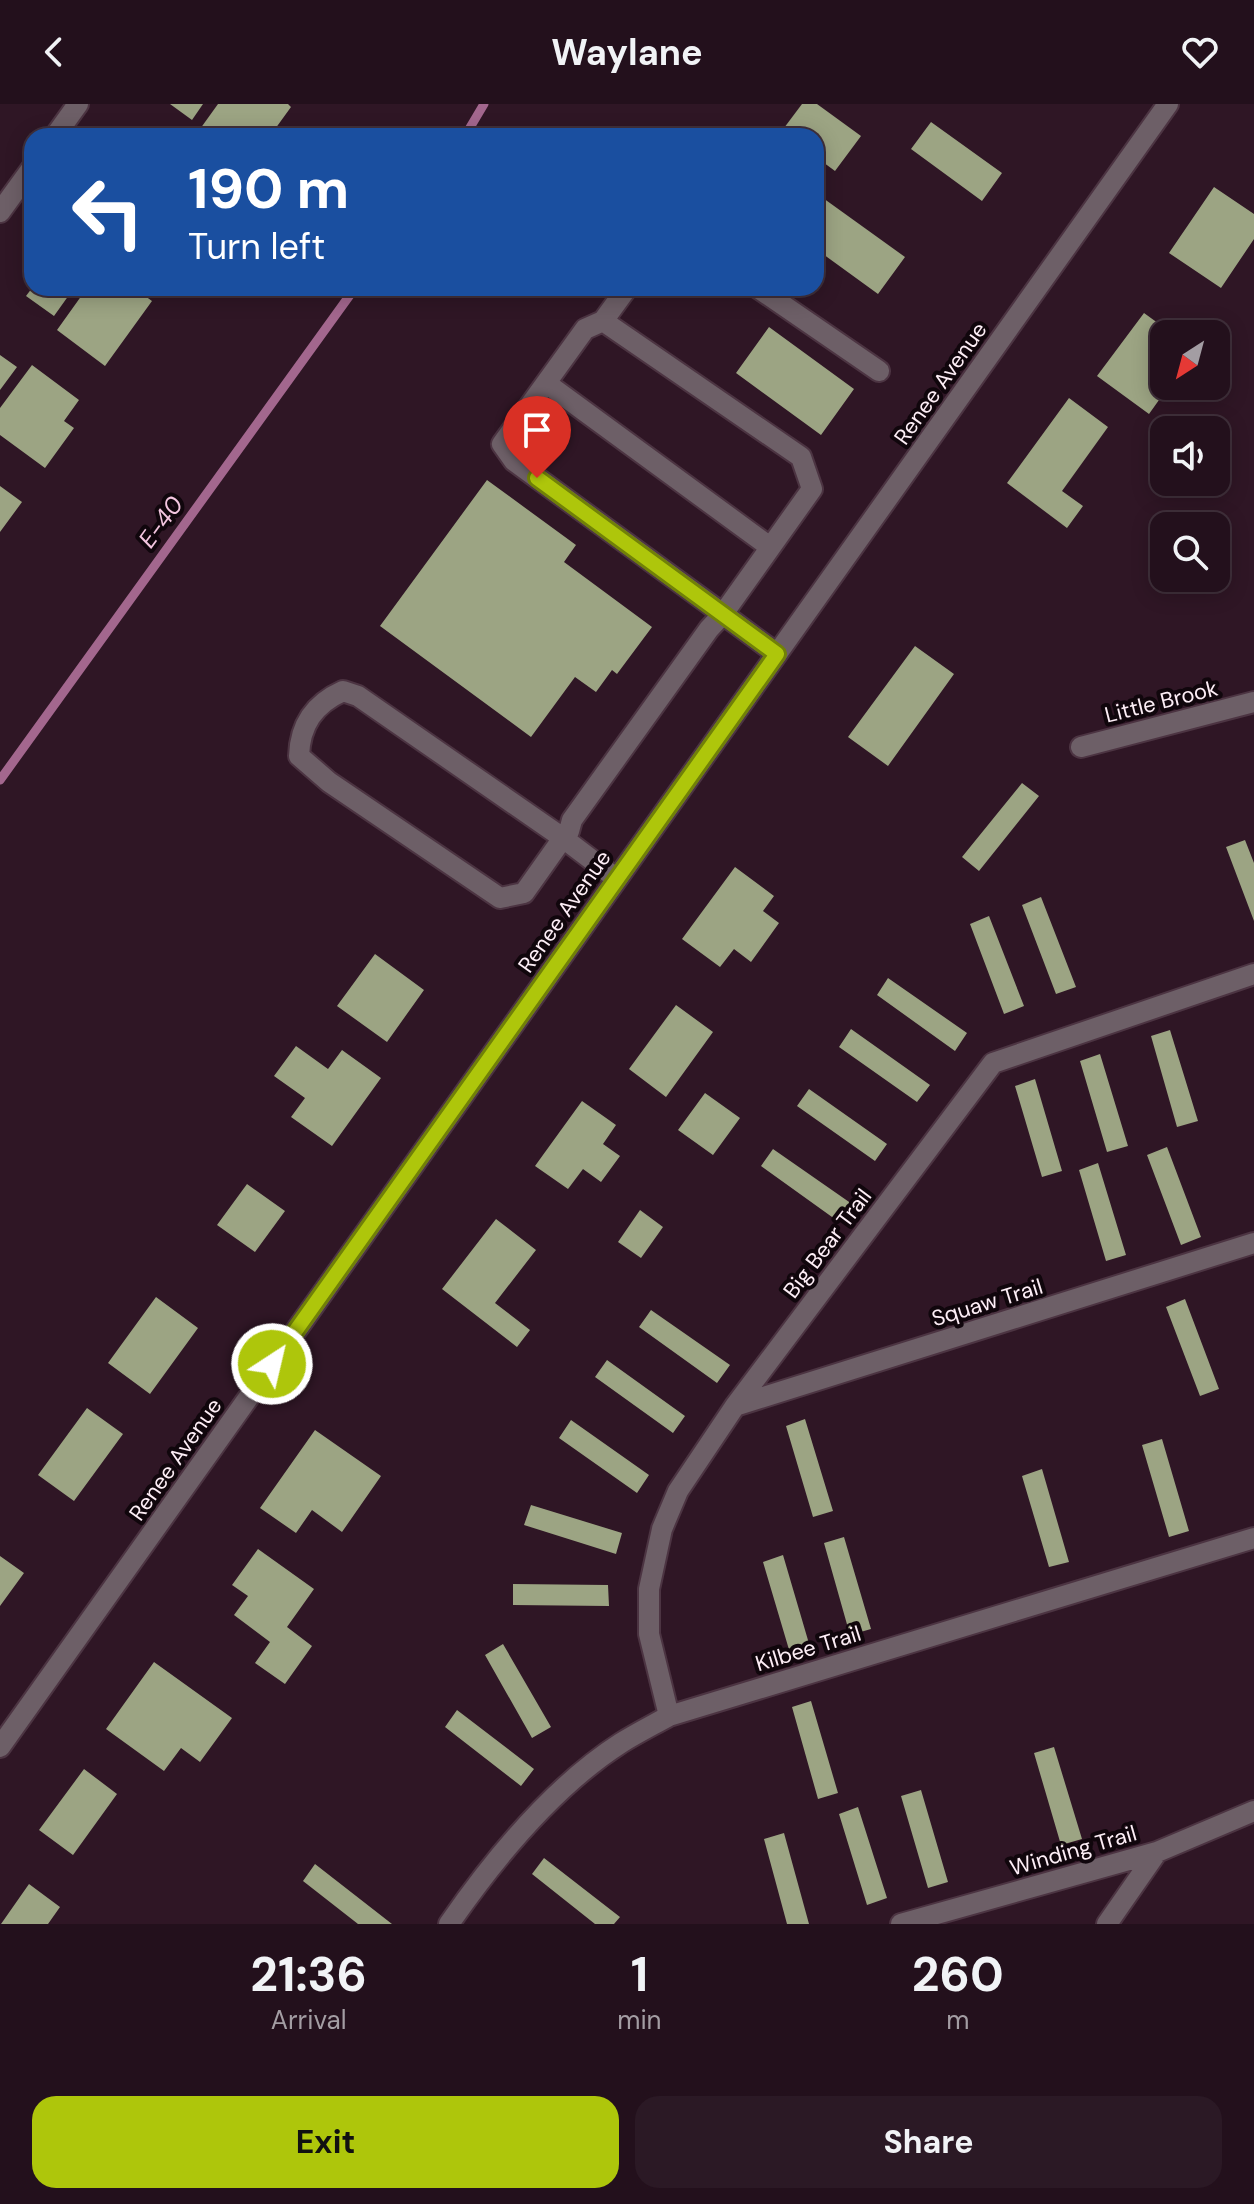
<!DOCTYPE html>
<style>
:root{--surface:#23101c;--page:#2b1925;--text:#f1f3f6;--muted:#a39da3;--line:#40303b;--accent:#aec60b}
body{margin:0;font-family:"DM Sans",sans-serif;background:var(--page);color:var(--text);height:100vh;display:flex;flex-direction:column;font-size:30px;white-space:nowrap}
*{box-sizing:border-box;margin:0}
p{font-size:26px;color:var(--muted)}
.icon{flex:none;width:44px;height:44px;fill:none;stroke:currentColor;stroke-width:2;stroke-linecap:round;stroke-linejoin:round}
.map{position:relative;height:1820px;overflow:hidden}
.drawer{display:flex;flex-direction:column;background:var(--surface);flex:1}
.drawer>*{flex:none}
.top-card{position:absolute;left:24px;top:24px;width:800px;height:168px;border-radius:24px;box-shadow:0 4px 20px #0003,0 0 0 2px var(--line);background:#1a4fa0;color:#fff;overflow:hidden}
.needle{width:52px;rotate:216deg}
.controls{position:absolute;left:1150px;top:216px;display:grid;gap:16px}
.controls a{display:grid;place-items:center;width:80px;height:80px;border-radius:16px;background:var(--surface);box-shadow:0 4px 20px #0003,0 0 0 2px var(--line);font-size:40px}
.pin{position:absolute;display:grid;place-items:center;width:68px;height:68px;color:#fff;margin:-82px -34px;border-radius:50% 50% 50% 0;rotate:-45deg;box-shadow:0 0 8px #0007}
.pin .icon{rotate:45deg}
.me{position:absolute;width:88px;margin:-44px;rotate:35deg;stroke-linejoin:round;filter:drop-shadow(0 0 6px #0008)}
.turn{display:flex;align-items:center;gap:28px;height:168px;padding:0 32px;font-size:36px}
.turn .icon{width:104px;height:104px;stroke-width:2.5}
.turn b{display:block;font-size:56px;line-height:68px}
.eta{display:flex;justify-content:space-evenly;align-items:center;height:136px;text-align:center}
.eta b{font-size:48px;font-weight:700;line-height:56px}
.button{display:flex;gap:16px;margin-top:auto;padding:16px 32px}
.button a{flex:1;height:92px;border-radius:24px;background:var(--accent);color:#111;font-size:32px;font-weight:700;line-height:92px;text-align:center}
.button a+a{background:var(--page);color:var(--text)}
header{display:flex;justify-content:space-between;align-items:center;height:104px;padding:0 32px;background:var(--surface);font-size:36px;font-weight:700}
.map>svg:first-child{display:block}
.lines{fill:none;stroke-linecap:round;stroke-linejoin:round}
.stream{stroke:#a3678e;stroke-width:9}
.building{fill:#9ca483}
.minor-casing{stroke:#4c3442;stroke-width:24}
.minor{stroke:#6d5f67;stroke-width:20}
.route-casing{stroke:#718107;stroke-width:20}
.route{stroke:#aec60b;stroke-width:14}
.labels{text-anchor:middle;stroke-width:8;stroke-linejoin:round;paint-order:stroke}
.street-label{font-size:22px;fill:#fdeef6;stroke:#10060c}
.water-label{font-size:24px;font-style:italic;fill:#f4c6e0;stroke:#10060c}
</style>
<header><svg class="icon" aria-label="back" viewBox="0 0 24 24"><path d="M15 5l-7 7 7 7"/></svg>Waylane<svg class="icon" aria-label="heart" viewBox="0 0 24 24"><path d="M12 20l-8-8c-3-5 5-10 8-4 3-6 11-1 8 4z"/></svg></header>
<div class="map">
<svg width="1254" height="1820" viewBox="0 0 1254 1820">
<rect width="100%" height="100%" fill="#2f1625"/>
<g class="lines">
<path class="stream" d="M465,32L484,0
M0,676L355,184"/>
</g>
<path class="building" d="M170,0H203L192,16Z
M218,0H288L291,3L270,32H195Z
M802,0H817L861,32L835,67L816,53V32H787L781,28Z
M931,18L1002,69L982,97L911,45Z
M1214,83L1254,110V135L1221,184L1169,149Z
M816,89L905,153L878,190L816,145Z
M32,184H74L54,212L26,192Z
M87,184H134L152,197L105,262L57,226Z
M1144,209L1173,230H1164V253L1152,269L1164,277V282H1169L1149,310L1097,272Z
M769,223L854,285L821,331L736,269Z
M0,251L17,263L0,286Z
M32,261L79,296L64,317L74,324L45,364L0,331V304Z
M1069,294L1108,323L1062,387L1083,402L1067,424L1007,379Z
M487,376L576,441L564,458L652,523L617,570L612,566L596,588L575,573L531,633L380,522Z
M0,382L22,398L0,428Z
M915,542L954,570L888,662L848,633Z
M1022,679L1039,692L979,767L962,753Z
M1245,736L1254,759V817L1226,743Z
M735,763L774,792L763,807L779,819L751,858L734,845L720,863L682,835Z
M1041,793L1076,883L1056,890L1022,801Z
M989,812L1024,902L1004,910L970,820Z
M375,850L424,886L387,938L337,902Z
M888,874L967,929L955,947L877,891Z
M676,901L713,928L666,993L629,965Z
M851,925L930,981L917,998L839,943Z
M1170,926L1198,1017L1177,1023L1151,932Z
M296,942L328,965L342,946L381,974L332,1042L291,1013L305,994L274,972Z
M1100,950L1128,1042L1107,1048L1080,957Z
M1035,975L1062,1067L1042,1073L1015,982Z
M809,985L887,1040L875,1057L797,1002Z
M705,989L740,1014L713,1051L678,1026Z
M582,997L616,1021L603,1040L620,1052L601,1078L583,1065L568,1085L535,1062Z
M1167,1043L1201,1133L1181,1141L1147,1051Z
M773,1045L852,1100L839,1118L761,1062Z
M1098,1059L1126,1151L1106,1157L1079,1066Z
M247,1080L285,1107L255,1148L217,1121Z
M640,1106L663,1123L641,1154L618,1138Z
M496,1115L536,1146L495,1199L530,1226L517,1243L442,1185Z
M156,1193L198,1224L150,1290L108,1259Z
M1185,1195L1219,1285L1200,1292L1166,1203Z
M651,1206L730,1261L717,1279L639,1223Z
M607,1256L685,1312L673,1329L595,1273Z
M87,1304L123,1330L74,1397L38,1371Z
M805,1315L833,1407L813,1413L786,1322Z
M571,1316L649,1371L637,1389L559,1334Z
M315,1326L381,1372L342,1428L312,1406L296,1429L260,1404Z
M1162,1335L1189,1427L1169,1433L1142,1341Z
M1042,1365L1069,1458L1049,1463L1022,1372Z
M531,1401L622,1429L616,1450L524,1421Z
M844,1433L871,1525L850,1531L824,1439Z
M258,1445L314,1485L287,1523L312,1542L285,1580L255,1559L270,1538L234,1511L248,1492L232,1481Z
M783,1451L810,1543L790,1549L763,1458Z
M0,1452L24,1469L0,1502Z
M513,1480L608,1481L609,1502L513,1501Z
M503,1540L551,1623L532,1634L485,1551Z
M154,1558L232,1614L200,1658L181,1644L164,1667L106,1625Z
M811,1597L838,1689L818,1695L792,1603Z
M457,1606L534,1665L521,1682L445,1623Z
M1054,1643L1082,1735L1061,1741L1034,1649Z
M84,1665L117,1690L73,1751L39,1726Z
M921,1686L948,1778L928,1784L901,1692Z
M858,1703L887,1794L867,1801L839,1710Z
M784,1729L809,1820H787L764,1735Z
M544,1754L620,1813L614,1820H595L532,1770Z
M315,1760L392,1820H358L303,1777Z
M29,1780L60,1803L48,1820H1Z"/>
<g class="lines">
<defs>
<path id="minor" d="M55,32L78,0
M0,108L32,64
M758,184L879,267
M603,217L801,353L812,385L723,510L514,357L502,340L585,225Z
M603,217L627,184
M546,279L770,443
M343,587L358,592L563,734L524,789L500,794L329,678L299,652C300,621 314,600 343,587Z
M1081,643L1254,598
M617,775L563,734L569,727L572,716L709,525L723,510L777,550
M735,1302L1254,1139
M669,1612L649,1530V1485L662,1425L678,1387L735,1302L993,959L1254,870
M0,1643L1168,0
M449,1820C494,1755 554,1682 621,1639C637,1629 653,1621 669,1612L1254,1434
M901,1820L1157,1748L1254,1707
M1107,1820L1157,1748"/>
</defs>
<use href="#minor" class="minor-casing"/>
<use href="#minor" class="minor"/>
</g>
<g class="lines">
<defs>
<path id="route" d="M272,1260L777,550L537,374"/>
</defs>
<use href="#route" class="route-casing"/>
<use href="#route" class="route"/>
</g>
<g class="labels">
<g class="street-label">
<text transform="translate(940 279) rotate(-55)" y="8">Renee Avenue</text>
<text transform="translate(1161 597) rotate(-14)" y="8">Little Brook</text>
<text transform="translate(564 807) rotate(-55)" y="8">Renee Avenue</text>
<text transform="translate(827 1139) rotate(-53)" y="8">Big Bear Trail</text>
<text transform="translate(987 1198) rotate(-17)" y="8">Squaw Trail</text>
<text transform="translate(175 1355) rotate(-55)" y="8">Renee Avenue</text>
<text transform="translate(808 1544) rotate(-17)" y="8">Kilbee Trail</text>
<text transform="translate(1073 1746) rotate(-16)" y="8">Winding Trail</text>
</g>
<g class="water-label">
<text transform="translate(161 418) rotate(-54)" y="8">E-40</text>
</g>
</g>
</svg>
<div class="controls">
<a><svg class="needle" viewBox="-14 -14 28 28"><path d="M0-13l5 13h-10z" fill="#e53935"/><path d="M0 13l5-13h-10z" fill="#a39da3"/></svg></a>
<a><svg class="icon" aria-label="sound" viewBox="0 0 24 24"><path d="M4 9h4l5-4v14l-5-4H4zM17 9q2 3 0 6"/></svg></a>
<a><svg class="icon" aria-label="search" viewBox="0 0 24 24"><circle cx="10" cy="10" r="6"/><path d="M15 15l6 6"/></svg></a>
</div>
<div class="pin" style="left:537px;top:374px;background:#d93025"><svg class="icon" aria-label="arrive" viewBox="0 0 24 24"><path d="M6 21V4h12l-3 4 3 4H6"/></svg></div>
<svg class="me" style="left:272px;top:1260px" viewBox="-20 -20 40 40"><circle r="17" fill="#aec60b" stroke="#fff" stroke-width="3"/><path d="M0-11L8 9 0 5-8 9z" fill="#fff"/></svg>
<div class="top-card">
<div class="turn"><svg class="icon" aria-label="left" viewBox="0 0 24 24"><path d="M17 20v-9H6M10 6l-5 5 5 5"/></svg><div><b>190 m</b>Turn left</div></div>
</div>
</div>
<section class="drawer">
<div class="eta">
<div><b>21:36</b><p>Arrival</p></div>
<div><b>1</b><p>min</p></div>
<div><b>260</b><p>m</p></div>
</div>
<div class="button"><a>Exit</a><a>Share</a></div>
</section>
